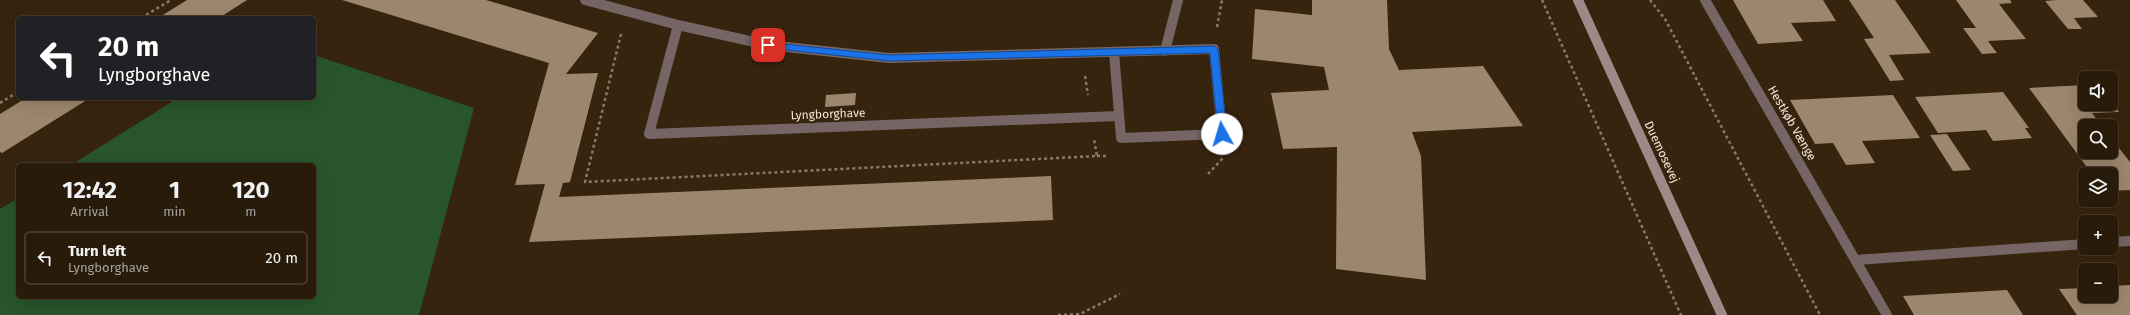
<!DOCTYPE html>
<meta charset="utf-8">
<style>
:root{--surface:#291b0a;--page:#352818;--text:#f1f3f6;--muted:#a5a19c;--line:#45392b}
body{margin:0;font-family:"Fira Sans",sans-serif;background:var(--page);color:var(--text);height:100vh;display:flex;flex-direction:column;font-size:15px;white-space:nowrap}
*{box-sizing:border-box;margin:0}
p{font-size:13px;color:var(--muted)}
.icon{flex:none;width:22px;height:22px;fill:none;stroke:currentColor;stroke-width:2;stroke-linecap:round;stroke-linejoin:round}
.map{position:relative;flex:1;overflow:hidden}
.side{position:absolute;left:16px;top:163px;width:300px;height:136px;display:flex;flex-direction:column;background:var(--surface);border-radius:6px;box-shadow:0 4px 16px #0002,0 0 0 1px var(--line)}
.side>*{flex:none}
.top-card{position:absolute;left:16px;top:16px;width:300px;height:84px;border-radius:6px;box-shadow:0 4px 16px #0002,0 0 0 1px var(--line);background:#202124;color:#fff;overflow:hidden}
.fabs{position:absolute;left:2078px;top:71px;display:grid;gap:8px}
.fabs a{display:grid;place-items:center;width:40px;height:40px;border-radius:6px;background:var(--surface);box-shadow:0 4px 16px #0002,0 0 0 1px var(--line);font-size:20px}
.pin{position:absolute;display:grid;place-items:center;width:34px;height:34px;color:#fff;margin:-17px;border-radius:8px;box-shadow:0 2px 6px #0006}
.me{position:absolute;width:44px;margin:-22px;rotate:354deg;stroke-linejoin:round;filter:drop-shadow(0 0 3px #0008)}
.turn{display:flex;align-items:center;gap:14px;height:84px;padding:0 16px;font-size:18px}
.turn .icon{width:52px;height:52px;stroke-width:2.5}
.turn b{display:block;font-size:28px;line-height:34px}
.eta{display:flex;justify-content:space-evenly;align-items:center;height:68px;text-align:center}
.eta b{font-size:24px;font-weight:700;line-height:28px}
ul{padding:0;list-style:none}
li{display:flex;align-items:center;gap:12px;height:54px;margin:0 8px 6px;padding:0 8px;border:2px solid var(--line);border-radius:6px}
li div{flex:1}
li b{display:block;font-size:15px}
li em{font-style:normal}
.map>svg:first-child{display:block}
.green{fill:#285529}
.building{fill:#9c866d}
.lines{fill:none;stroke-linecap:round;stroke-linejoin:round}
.path{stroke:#8a7a68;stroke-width:2.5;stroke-dasharray:3 3;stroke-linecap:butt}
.street{stroke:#756565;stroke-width:10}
.secondary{stroke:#a18888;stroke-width:10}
.route{fill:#1a73e8;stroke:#114b97}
.labels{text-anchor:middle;stroke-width:4;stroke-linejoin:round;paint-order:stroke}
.street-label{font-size:12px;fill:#f2e6d8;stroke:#37240e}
</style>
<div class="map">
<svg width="2130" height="315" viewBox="0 0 2130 315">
<rect width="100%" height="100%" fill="#37240e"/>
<path class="green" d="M314,55L474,108L419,315H0V209L18,198V297H314V165H71L178,98H314Z"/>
<path class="building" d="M187,0H247L219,18H158Z
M342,0H486L598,33L566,74L598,73L570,182L563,183L559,197L1051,176L1053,220L529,242L545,184L515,185L549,63Z
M1312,0H1387L1389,49L1399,70L1483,66L1523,126L1412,132L1421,156L1426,280L1336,269L1337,147L1283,149L1271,93L1329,90L1324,67L1252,59L1255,9L1312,15Z
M1733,0H1823L1836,21L1791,23L1803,41L1758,44Z
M1849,0H1895L1931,53L1889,55L1904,80L1890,81L1864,39L1874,38Z
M1956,0H2010L2012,3L1999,4L2026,39L1988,41L1997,53L1982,54L1963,28H1976Z
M2056,0H2083L2098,17L2074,18L2082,29H2068L2045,1Z
M2085,85V104H2111V102L2119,112L2092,113L2102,126H2085V152H2111V138L2130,162V190L2111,191V174H2092L2029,88Z
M2003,92L2029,128H2025L2032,138L1993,141L1986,130L1938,133L1915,97Z
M856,93L855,105L825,107L826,95Z
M1893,95L1920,138L1862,141L1875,163L1846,165L1833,143L1815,144L1790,100Z
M26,98H90L2,153L0,152V114Z
M1947,134L1971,170L1953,171L1930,135Z
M2130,285V315H2077L2059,289L2085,288V296H2111V286Z
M2007,290L2023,315H1914L1903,296Z"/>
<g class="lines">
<path class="path" d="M1542,0L1681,315
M1650,0L1665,19L1820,315
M141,18L171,0
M1217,27L1222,0
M621,34L585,182L1097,156L1094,139
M1085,76L1088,95
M0,103L18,92
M1097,156H1106
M1208,174L1224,157
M1058,315L1080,314L1120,294"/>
<path class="street" d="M585,0L678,25L768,45L889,58L1214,49L1222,134L1121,138L1114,52
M1705,0L1887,315
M678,25L649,134L1119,116
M1165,51L1178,0
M2111,242L2130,241
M1856,260L2085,244"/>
<path class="secondary" d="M1578,0L1722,315"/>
</g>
<path class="route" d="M765,42L889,55L1214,46L1218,49L1227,134L1222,138L1218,134L1210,53L889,61L768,48L765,47Z"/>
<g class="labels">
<g class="street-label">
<text transform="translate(828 114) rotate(-2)" y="4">Lyngborghave</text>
<text transform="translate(1792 123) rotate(60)" y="4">Hestkøb Vænge</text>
<text transform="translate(1662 152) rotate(65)" y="4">Duemosevej</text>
</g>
</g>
</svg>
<div class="fabs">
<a><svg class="icon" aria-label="sound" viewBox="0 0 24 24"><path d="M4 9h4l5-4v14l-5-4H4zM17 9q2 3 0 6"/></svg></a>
<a><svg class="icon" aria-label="search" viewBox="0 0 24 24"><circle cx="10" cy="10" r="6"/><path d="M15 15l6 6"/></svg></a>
<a><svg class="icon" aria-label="layers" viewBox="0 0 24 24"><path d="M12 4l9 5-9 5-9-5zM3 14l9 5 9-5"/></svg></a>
<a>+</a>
<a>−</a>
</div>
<div class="pin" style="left:768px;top:45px;background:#d93025"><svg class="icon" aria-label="arrive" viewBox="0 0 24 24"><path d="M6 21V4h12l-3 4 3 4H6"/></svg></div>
<svg class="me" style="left:1222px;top:134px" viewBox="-20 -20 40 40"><circle r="19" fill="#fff"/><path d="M0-13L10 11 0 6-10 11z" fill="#1a73e8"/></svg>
<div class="top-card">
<div class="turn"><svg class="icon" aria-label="left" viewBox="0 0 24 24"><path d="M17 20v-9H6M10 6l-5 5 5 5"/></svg><div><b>20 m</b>Lyngborghave</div></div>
</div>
<section class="side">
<div class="eta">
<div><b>12:42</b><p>Arrival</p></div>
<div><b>1</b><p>min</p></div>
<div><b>120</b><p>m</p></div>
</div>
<ul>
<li><svg class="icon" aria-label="left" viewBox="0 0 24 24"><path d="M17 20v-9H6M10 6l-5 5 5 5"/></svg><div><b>Turn left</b><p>Lyngborghave</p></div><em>20 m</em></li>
</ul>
</section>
</div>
